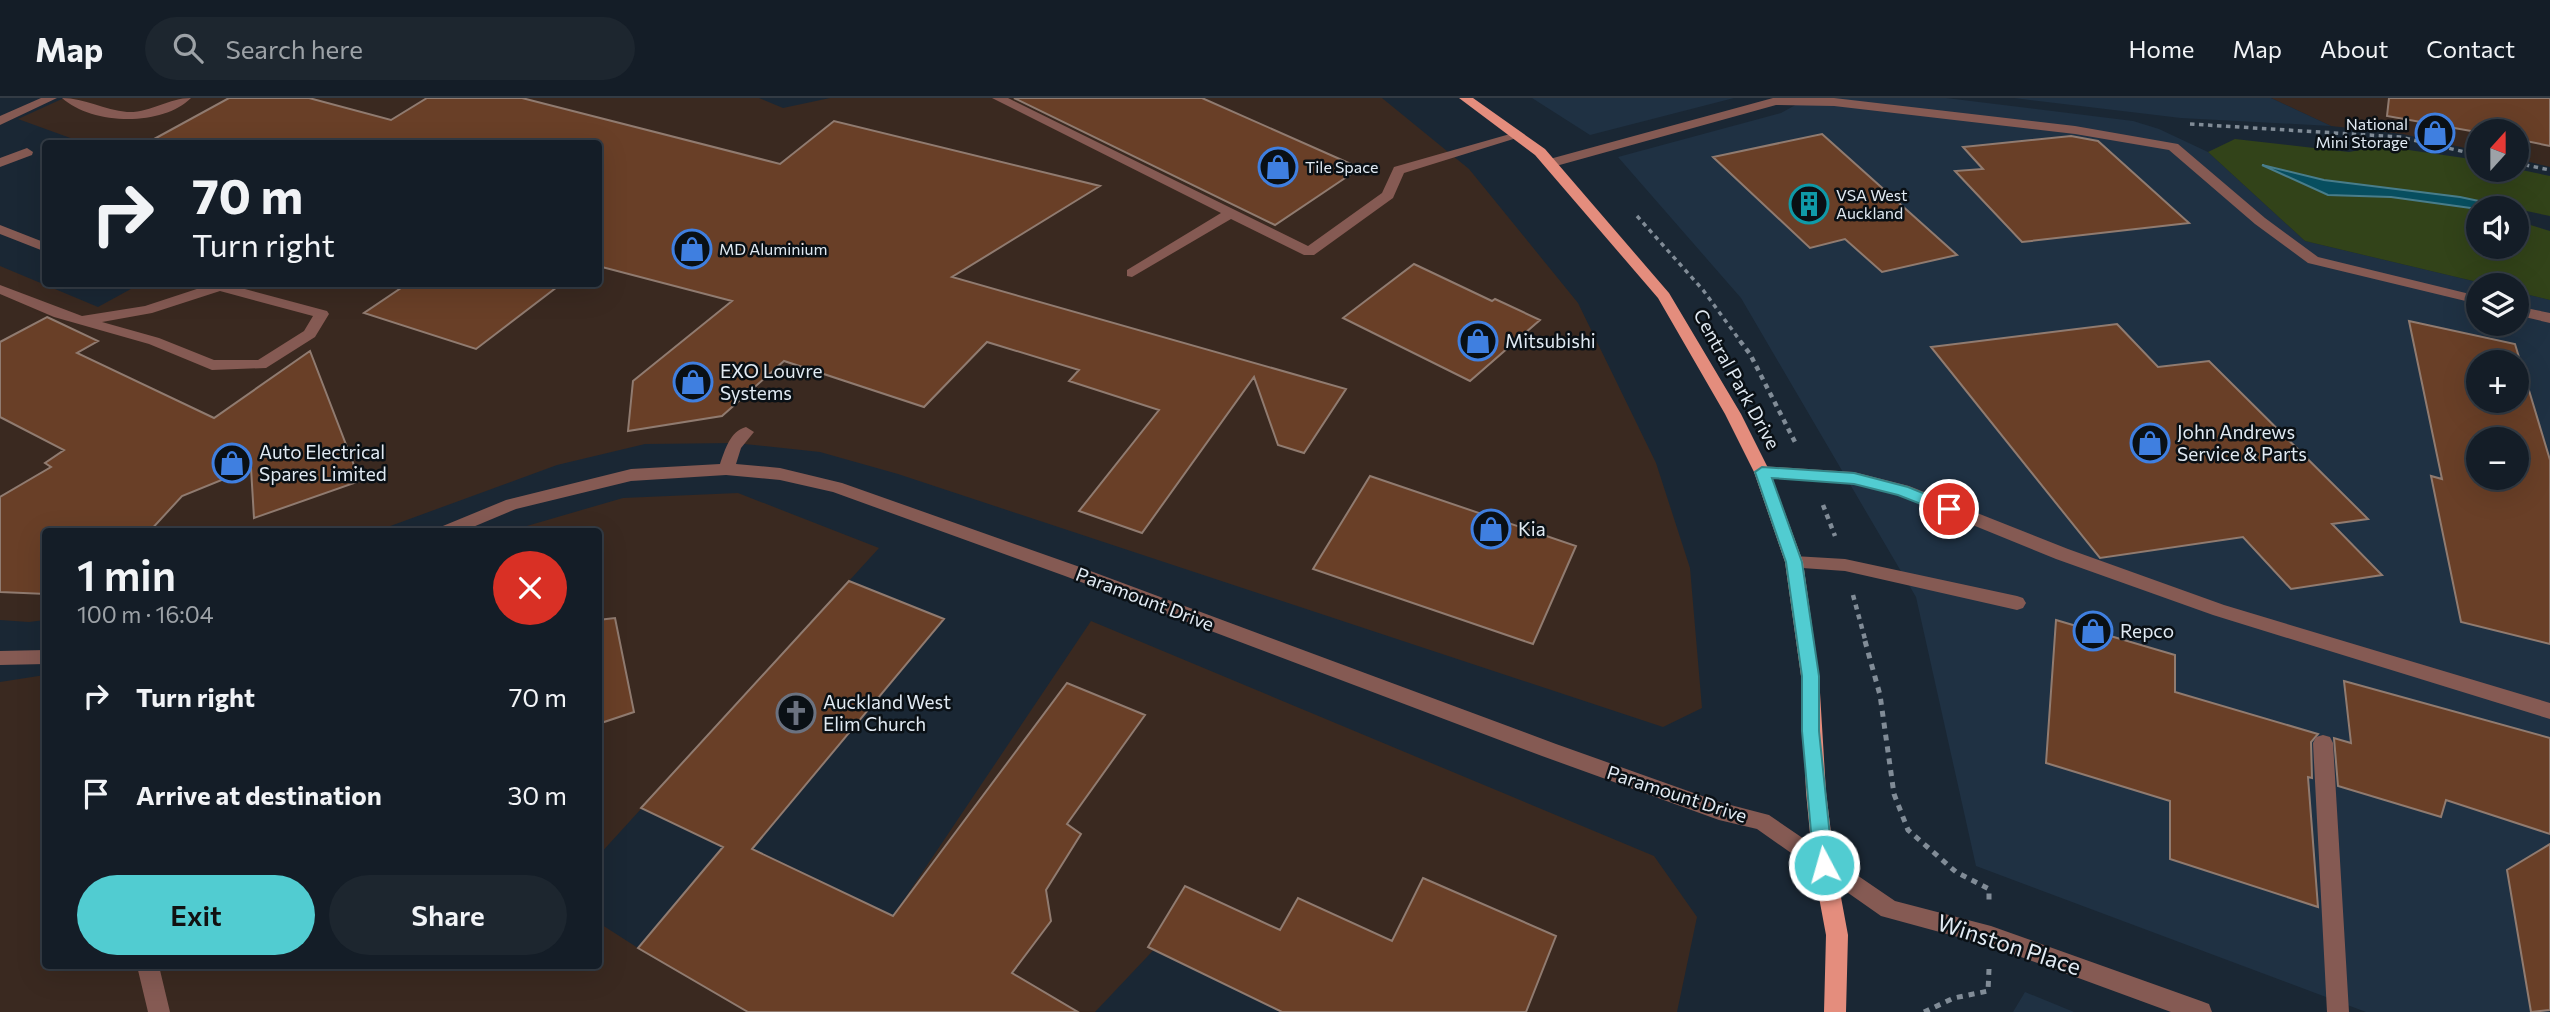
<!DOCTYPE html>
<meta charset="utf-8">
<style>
:root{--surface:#141d27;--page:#1d262f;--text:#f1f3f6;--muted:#9da2a7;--line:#333b44;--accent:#51ccd1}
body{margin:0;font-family:Commissioner,sans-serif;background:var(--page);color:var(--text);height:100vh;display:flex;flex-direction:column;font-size:26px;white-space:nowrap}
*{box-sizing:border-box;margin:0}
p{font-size:23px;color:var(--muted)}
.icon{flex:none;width:38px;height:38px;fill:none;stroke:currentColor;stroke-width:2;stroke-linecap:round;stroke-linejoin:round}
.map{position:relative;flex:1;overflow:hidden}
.side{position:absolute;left:42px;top:430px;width:560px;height:441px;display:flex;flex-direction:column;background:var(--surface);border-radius:7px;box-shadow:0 7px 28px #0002,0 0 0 2px var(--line)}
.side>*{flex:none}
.banner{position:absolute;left:42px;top:42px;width:560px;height:147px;border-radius:7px;box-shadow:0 7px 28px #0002,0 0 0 2px var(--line);background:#141d27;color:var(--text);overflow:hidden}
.needle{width:46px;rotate:21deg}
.tools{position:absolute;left:2466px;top:21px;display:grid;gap:14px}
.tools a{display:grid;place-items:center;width:63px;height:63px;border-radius:50%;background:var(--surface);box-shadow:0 7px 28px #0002,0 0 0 2px var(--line);font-size:35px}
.pin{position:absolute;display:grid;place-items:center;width:60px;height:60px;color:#fff;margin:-30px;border:4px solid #fff;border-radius:50%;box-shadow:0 2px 7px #0007}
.me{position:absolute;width:77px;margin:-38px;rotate:354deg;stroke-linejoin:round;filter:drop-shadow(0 0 5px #0008)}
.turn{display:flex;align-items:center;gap:24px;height:147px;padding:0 35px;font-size:32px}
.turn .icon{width:91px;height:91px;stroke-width:2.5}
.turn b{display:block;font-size:49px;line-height:60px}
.round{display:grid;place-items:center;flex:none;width:74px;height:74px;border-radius:37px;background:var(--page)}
.head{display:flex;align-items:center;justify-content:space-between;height:119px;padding:0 35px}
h1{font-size:42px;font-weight:600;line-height:52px}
.button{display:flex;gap:14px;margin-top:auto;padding:14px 35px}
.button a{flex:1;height:80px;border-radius:42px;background:var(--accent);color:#111;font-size:28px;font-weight:600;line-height:80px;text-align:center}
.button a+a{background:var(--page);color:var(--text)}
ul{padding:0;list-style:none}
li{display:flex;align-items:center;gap:21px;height:98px;padding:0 35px}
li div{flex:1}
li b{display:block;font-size:26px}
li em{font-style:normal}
header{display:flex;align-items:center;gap:42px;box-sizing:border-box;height:98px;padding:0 35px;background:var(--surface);border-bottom:2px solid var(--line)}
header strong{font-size:33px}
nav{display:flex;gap:38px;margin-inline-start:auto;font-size:24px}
.search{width:490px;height:63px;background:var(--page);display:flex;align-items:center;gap:18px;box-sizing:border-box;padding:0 24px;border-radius:38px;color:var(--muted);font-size:26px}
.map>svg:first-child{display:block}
.commercial{fill:#3a2920}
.built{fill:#1f3143;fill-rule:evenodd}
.green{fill:#324319}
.water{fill:#074e5f;stroke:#487d8b;stroke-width:2}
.building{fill:#693f27;stroke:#907b70;stroke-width:2;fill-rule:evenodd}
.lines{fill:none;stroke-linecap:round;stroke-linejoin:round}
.path-far2{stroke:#818c97;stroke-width:3.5;stroke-dasharray:4.5 4.5;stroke-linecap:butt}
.path-far1{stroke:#818c97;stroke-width:4.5;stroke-dasharray:5 5;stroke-linecap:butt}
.path{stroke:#818c97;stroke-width:5;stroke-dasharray:6 6;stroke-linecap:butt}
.minor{fill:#855a53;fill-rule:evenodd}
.major{fill:#e48d7d;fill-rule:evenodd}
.route{fill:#51ccd1;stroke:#358588;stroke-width:2}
.labels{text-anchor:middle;stroke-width:5;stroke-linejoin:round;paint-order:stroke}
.far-poi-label{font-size:16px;fill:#e1eaf3;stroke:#0a1015;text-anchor:start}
.poi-label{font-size:19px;fill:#e1eaf3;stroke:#0a1015;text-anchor:start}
.street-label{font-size:19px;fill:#e1eaf3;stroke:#0a1015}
.near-street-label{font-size:23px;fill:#e1eaf3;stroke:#0a1015}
</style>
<header>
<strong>Map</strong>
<div class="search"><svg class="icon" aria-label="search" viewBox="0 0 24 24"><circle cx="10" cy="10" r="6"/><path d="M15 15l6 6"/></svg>Search here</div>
<nav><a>Home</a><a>Map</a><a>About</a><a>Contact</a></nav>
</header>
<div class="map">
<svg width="2550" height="914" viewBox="0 0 2550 914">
<rect width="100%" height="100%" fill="#1a2734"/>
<path class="commercial" d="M64,0H759L783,10L830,0H1382L1469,71L1578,205L1656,365L1690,470L1702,610L1663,629L898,376L820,354L735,345L645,346L557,367L374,434H46L45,522L29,524L0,522V168L98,209L140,186H598V46H87L18,21Z
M2271,0H2550V69L2517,61L2516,33H2478V53L2403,36L2331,28Z
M738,395L879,450L599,757L598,434H506L623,400Z
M1091,523L1654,758L1697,819L1677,914H1313L1163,842L1095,914H0V584L45,577L46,868H598L599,825L638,850L693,784L779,763L893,818Z"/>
<path class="built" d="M1532,0H1734L1590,37Z
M1808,0H1946L2133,23L2159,31L2208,54L2305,143L2490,187H2478V226H2516L2517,194L2550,202V914H2366L1976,768L1916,499L1741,200L1618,59L1781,15ZM2478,264H2516V303H2478ZM2478,341H2516V380H2478Z
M2014,0H2271L2331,28L2181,20Z
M2025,894L2074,914H2013Z"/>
<path class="green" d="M2235,41L2349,54L2381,48L2478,62V72L2517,71L2550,78V118L2460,99L2324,82L2267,68L2328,97L2391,99L2478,111V149H2516L2517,123L2550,133V202L2517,194L2516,187H2490L2305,143L2208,54Z"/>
<path class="water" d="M2262,67L2324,82L2460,99L2512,110L2478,111L2391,99L2328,97Z"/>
<path class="building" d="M229,0H309L391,22L427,0H522L780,66L834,23L1100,88L952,179L1346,291L1304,355L1278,347L1254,279L1142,435L1079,413L1159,312L1069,283L1079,272L987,244L924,309L784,263L722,318L628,333L633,283L732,203L598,168V46H145Z
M1014,0H1202L1360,70L1275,127Z
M2389,0H2550V48L2516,41V33H2471L2387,18Z
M1822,36L1957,157L1882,174L1845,141L1810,150L1713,59Z
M2071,38L2098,43L2189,125L2022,144L1955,73L1983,71L1963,49Z
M1414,166L1492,203L1495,201L1540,222L1470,283L1343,220Z
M407,186H561L476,251L364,215Z
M47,219L98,243L77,255L214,320L310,253L360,383L254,420L251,370L182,398L149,434H46V496L0,494V399L51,369L45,365L64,352L0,319V244Z
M2409,223L2515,246L2550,362V546L2461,524L2431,378L2442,381ZM2478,264H2516V303H2478ZM2478,341H2516V380H2478Z
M2117,226L2158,269L2209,263L2368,421L2332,426L2382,477L2291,491L2243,439L2100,460L1931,249Z
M1370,378L1576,448L1533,546L1313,471Z
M849,483L944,521L752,751L893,818L1067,585L1145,617L1067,726L1081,736L1046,792L1051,823L1012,875L1078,914H748L638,850L723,749L641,710Z
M615,520L634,614L598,626V522Z
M2056,522L2175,557V594L2318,636L2311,644L2312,680L2308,679L2318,809L2170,761V703L2046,665Z
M2344,583L2550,640V736L2446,702L2441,719L2338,688L2334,640L2351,645Z
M2550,746V912L2531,914L2507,772Z
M1423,780L1556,838L1526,914H1282L1148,849L1185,788L1280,832L1298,800L1392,843Z"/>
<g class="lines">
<path class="path-far2" d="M2190,26L2400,39L2478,57
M2516,65L2550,72
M1637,118L1703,192L1741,244"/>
<path class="path-far1" d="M1740,243L1750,256L1797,348
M1823,407L1835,438
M1853,497L1866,545"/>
<path class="path" d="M1865,543L1880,597L1894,696L1908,732L1956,774L1989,791V806
M1924,914L1954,900L1988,893L1989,871"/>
<path class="minor" d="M41,0H57L0,27V18Z
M62,0C85,0 104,12 127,14C151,15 168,0 191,0C162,29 92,27 62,0Z
M992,0H1008L1308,148L1382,95L1394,69L1517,34L1523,38L1404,75L1393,100L1314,157H1304L1231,121L1132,179L1127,178V172L1221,115Z
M1773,0H1834L2075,28L2178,46L2265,120L2318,159L2478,198V206L2308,165L2255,126L2169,52L2075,36L1834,8L1776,7L1556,68H1546L1545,65L1546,62Z
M27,50L33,54L32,57L0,69V60Z
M0,127L46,145V154L0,136Z
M212,186H226L327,213L329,216L315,239L266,270L212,272L149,246L54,219L0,196V187L82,218L145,208ZM220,193L313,218L304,233L258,262H214L159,240L102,224L152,215Z
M2516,208L2550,215V225L2516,217Z
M746,329L754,334L741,350L736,366L780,370L842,385L1077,468L1556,646L1719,704L1769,717L1895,803L1991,828L2201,903L2209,906L2212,914H2171L1991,848L1881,818L1757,731L1719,722L1542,658L1065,478L833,394L780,382L726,377L631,383L516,411L461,434H435L438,430L506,402L631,371L720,366C725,352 730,333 746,329Z
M1762,368L1854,374L1909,388L2068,451L2224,507L2550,605V621L2213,517L2056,461L1899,397L1854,386L1756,378L1754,374Z
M1794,458L1845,461L2017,498L2023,500L2026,505L2023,510L2017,512L1845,473L1788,469L1785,464L1788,459Z
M46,552V566L0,567V553Z
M2323,637L2330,639L2333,645L2349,914H2327L2313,645L2316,639Z
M137,868H159L170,914H148Z"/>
<path class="major" d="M1459,0H1473L1545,51L1669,195L1741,316L1770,374L1803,464L1819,578L1826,694L1835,767L1848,837L1846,914H1824L1826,837L1813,767L1806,694L1801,578L1785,464L1754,374L1725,316L1658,200L1535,57Z"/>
</g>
<path class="route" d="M1762,369L1854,375L1908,389L1955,408L1957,411L1949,417L1898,397L1854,386L1772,380L1802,464L1819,578V633L1833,767L1831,773L1824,775L1817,773L1814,767L1802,633V578L1786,464L1755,374Z"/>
<defs>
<symbol id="shop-ring" viewBox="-11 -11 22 22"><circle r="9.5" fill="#0a1015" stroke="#3f7fe0" stroke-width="1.5"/><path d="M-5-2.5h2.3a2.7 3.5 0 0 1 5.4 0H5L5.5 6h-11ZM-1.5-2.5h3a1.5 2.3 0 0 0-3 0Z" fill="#3f7fe0"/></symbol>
<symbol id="building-ring" viewBox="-11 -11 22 22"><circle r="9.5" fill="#0a1015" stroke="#0f9aa8" stroke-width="1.5"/><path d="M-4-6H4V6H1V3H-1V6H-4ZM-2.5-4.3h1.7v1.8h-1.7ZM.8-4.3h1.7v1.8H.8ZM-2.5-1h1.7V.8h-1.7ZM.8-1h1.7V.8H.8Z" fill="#0f9aa8"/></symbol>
<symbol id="church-ring" viewBox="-11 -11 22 22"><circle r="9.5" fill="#0a1015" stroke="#6b7280" stroke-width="1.5"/><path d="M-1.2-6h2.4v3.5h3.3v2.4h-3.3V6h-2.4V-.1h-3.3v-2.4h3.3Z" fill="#6b7280"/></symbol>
</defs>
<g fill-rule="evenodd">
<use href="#shop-ring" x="2413" y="13" width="44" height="44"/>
<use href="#shop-ring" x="1256" y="47" width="44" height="44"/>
<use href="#building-ring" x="1787" y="84" width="44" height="44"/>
<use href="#shop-ring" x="670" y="129" width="44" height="44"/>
<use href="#shop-ring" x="1456" y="221" width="44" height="44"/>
<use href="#shop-ring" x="671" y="262" width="44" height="44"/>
<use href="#shop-ring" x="2128" y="323" width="44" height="44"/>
<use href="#shop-ring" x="210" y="343" width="44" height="44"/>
<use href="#shop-ring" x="1469" y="409" width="44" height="44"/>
<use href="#shop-ring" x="2071" y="511" width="44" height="44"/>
<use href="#church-ring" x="774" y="593" width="44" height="44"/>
</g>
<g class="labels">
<g class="far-poi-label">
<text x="2408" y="32" text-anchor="end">National<tspan x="2408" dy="18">Mini Storage</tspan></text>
<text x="1305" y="75">Tile Space</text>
<text x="1836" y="103">VSA West<tspan x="1836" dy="18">Auckland</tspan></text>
<text x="719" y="157">MD Aluminium</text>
</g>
<g class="poi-label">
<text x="1505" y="250">Mitsubishi</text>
<text x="720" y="280">EXO Louvre<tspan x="720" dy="22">Systems</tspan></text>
<text x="2177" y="341">John Andrews<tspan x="2177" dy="22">Service &amp; Parts</tspan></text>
<text x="259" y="361">Auto Electrical<tspan x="259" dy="22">Spares Limited</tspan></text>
<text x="1518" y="438">Kia</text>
<text x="2120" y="540">Repco</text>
<text x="823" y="611">Auckland West<tspan x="823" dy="22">Elim Church</tspan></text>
</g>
<g class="street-label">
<text transform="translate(1737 281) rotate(61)" y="7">Central Park Drive</text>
<text transform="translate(1145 501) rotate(21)" y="7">Paramount Drive</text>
<text transform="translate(1677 696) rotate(18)" y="7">Paramount Drive</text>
</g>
<g class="near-street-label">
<text transform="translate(2009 847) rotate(18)" y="8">Winston Place</text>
</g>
</g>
</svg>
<div class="tools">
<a><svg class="needle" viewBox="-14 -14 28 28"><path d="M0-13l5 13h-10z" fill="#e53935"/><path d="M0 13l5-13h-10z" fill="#9da2a7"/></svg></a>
<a><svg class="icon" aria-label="sound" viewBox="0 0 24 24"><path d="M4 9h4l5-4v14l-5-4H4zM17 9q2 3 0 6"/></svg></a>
<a><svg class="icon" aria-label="layers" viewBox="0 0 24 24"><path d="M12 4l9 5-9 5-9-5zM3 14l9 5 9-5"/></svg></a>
<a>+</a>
<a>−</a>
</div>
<div class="pin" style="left:1949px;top:411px;background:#d93025"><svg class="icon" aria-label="arrive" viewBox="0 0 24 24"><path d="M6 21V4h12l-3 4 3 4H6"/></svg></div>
<svg class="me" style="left:1824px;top:767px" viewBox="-20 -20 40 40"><circle r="17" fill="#51ccd1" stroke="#fff" stroke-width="3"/><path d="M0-11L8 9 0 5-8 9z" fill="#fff"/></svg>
<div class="banner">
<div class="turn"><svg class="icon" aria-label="right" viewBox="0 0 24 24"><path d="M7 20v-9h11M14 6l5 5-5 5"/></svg><div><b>70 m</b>Turn right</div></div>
</div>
<section class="side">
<div class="head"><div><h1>1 min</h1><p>100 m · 16:04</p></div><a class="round" style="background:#d93025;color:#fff"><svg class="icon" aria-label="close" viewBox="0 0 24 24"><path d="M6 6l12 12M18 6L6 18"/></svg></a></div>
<ul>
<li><svg class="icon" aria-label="right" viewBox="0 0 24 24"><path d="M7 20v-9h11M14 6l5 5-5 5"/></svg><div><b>Turn right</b></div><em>70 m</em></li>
<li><svg class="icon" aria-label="arrive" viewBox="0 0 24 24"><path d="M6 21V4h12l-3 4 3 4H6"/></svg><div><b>Arrive at destination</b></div><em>30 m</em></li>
</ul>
<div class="button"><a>Exit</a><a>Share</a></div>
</section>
</div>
